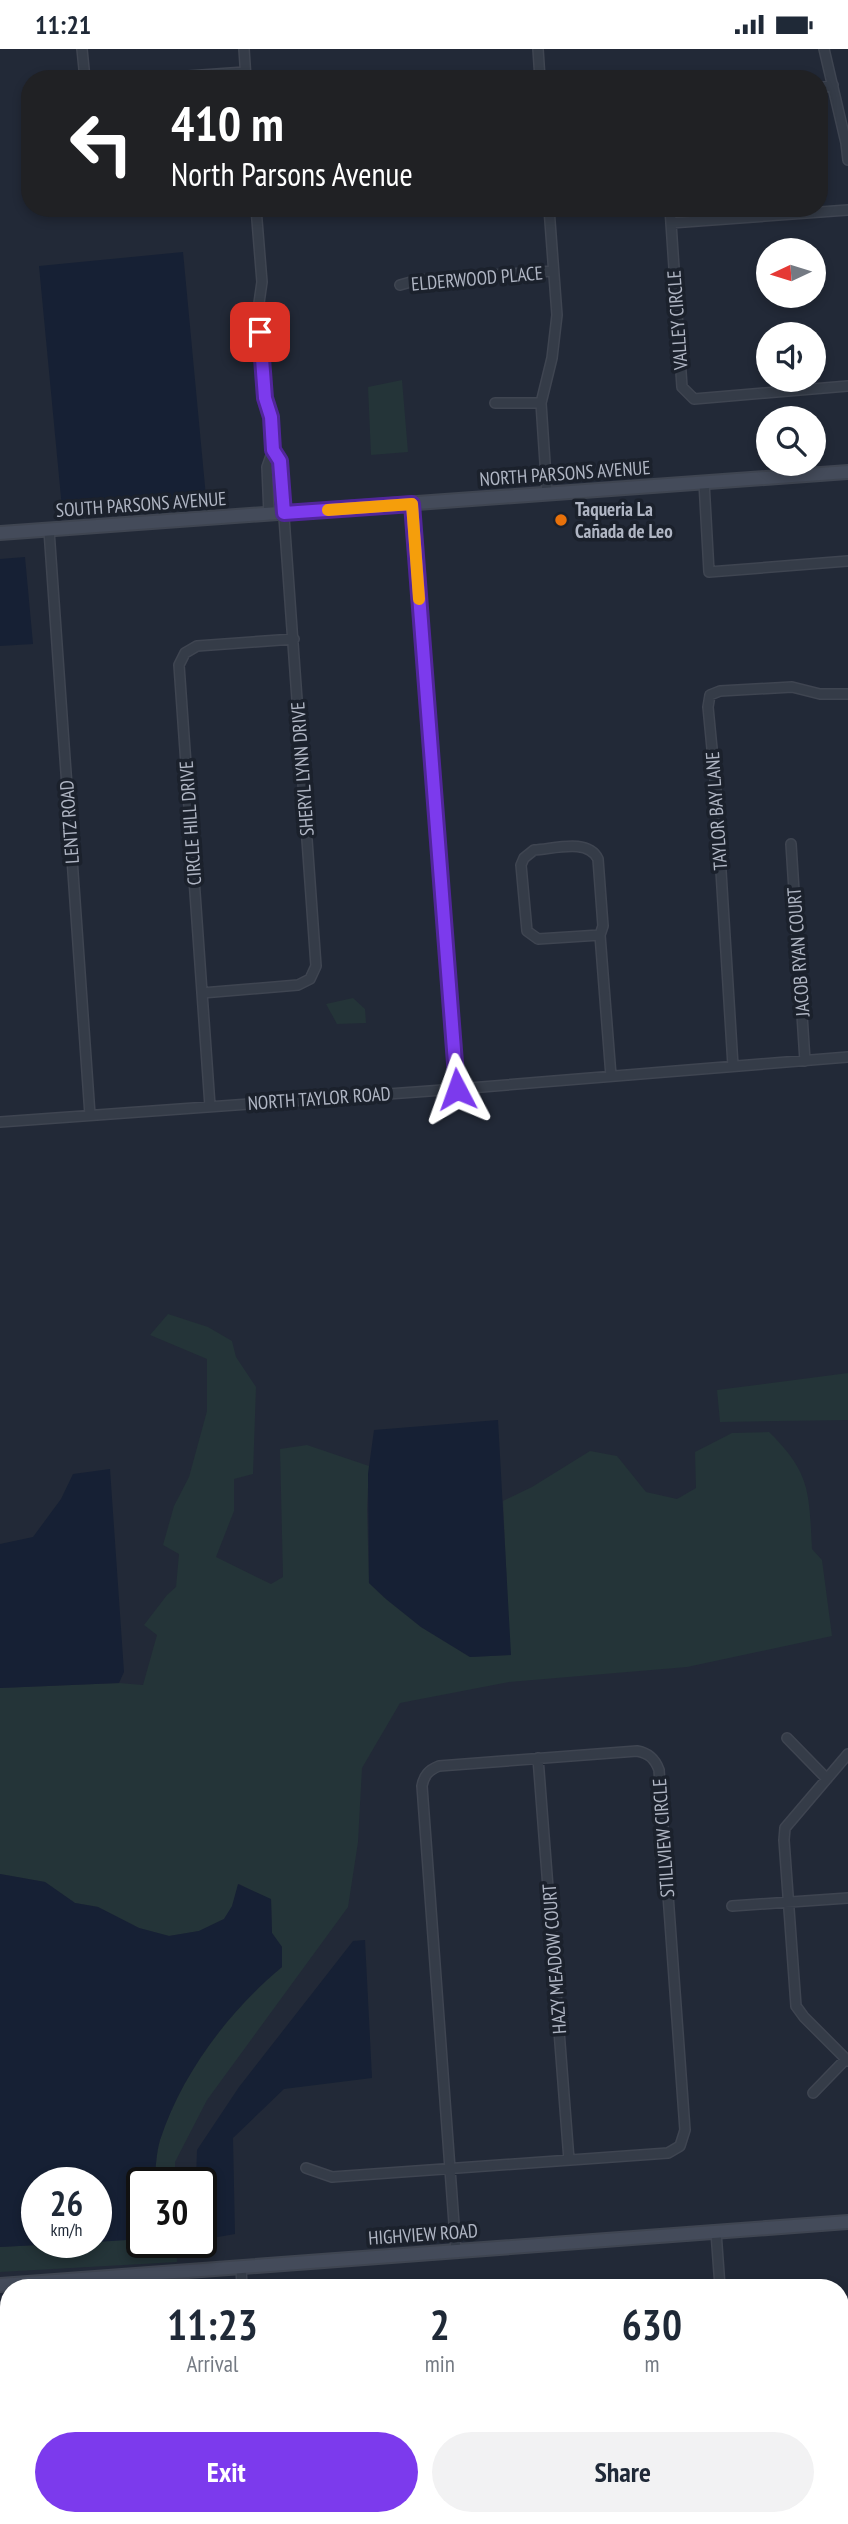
<!DOCTYPE html>
<meta charset="utf-8">
<style>
:root{--surface:#fff;--page:#f2f2f3;--text:#1f2937;--muted:#747a83;--accent:#7c3aed}
body{margin:0;font-family:"PT Sans Narrow",sans-serif;background:var(--page);color:var(--text);height:100vh;display:flex;flex-direction:column;font-size:26px;white-space:nowrap}
*{box-sizing:border-box;margin:0}
p{font-size:23px;color:var(--muted)}
.icon{flex:none;width:38px;height:38px;fill:none;stroke:currentColor;stroke-width:2;stroke-linecap:round;stroke-linejoin:round}
.map{position:relative;flex:1;overflow:hidden}
.details{position:absolute;left:0px;top:2230px;width:849px;height:247px;display:flex;flex-direction:column;background:var(--surface);border-radius:28px 28px 0 0;box-shadow:0 4px 10px #0003}
.details>*{flex:none}
.banner{position:absolute;left:21px;top:21px;width:807px;height:147px;border-radius:28px;box-shadow:0 4px 10px #0003;background:#202124;color:#fff;overflow:hidden}
.needle{width:46px;rotate:266deg}
.tools{position:absolute;left:756px;top:189px;display:grid;gap:14px}
.tools a{display:grid;place-items:center;width:70px;height:70px;border-radius:50%;background:var(--surface);box-shadow:0 4px 10px #0003;font-size:35px}
.speed{position:absolute;left:21px;top:2118px;display:flex;gap:14px;font-size:35px;font-weight:700;text-align:center}
.speed>*{display:grid;place-content:center;width:91px;height:91px;border-radius:50%;background:var(--surface);box-shadow:0 4px 10px #0003;line-height:1}
.speed small{font-size:18px;font-weight:400}
.speed .limit{border:4px solid #111;border-radius:10px;background:#fff;color:#111}
.pin{position:absolute;display:grid;place-items:center;width:60px;height:60px;color:#fff;margin:-30px;border-radius:14px;box-shadow:0 4px 10px #0006}
.me{position:absolute;width:77px;margin:-38px;rotate:356deg;stroke-linejoin:round;filter:drop-shadow(0 0 5px #0008)}
.turn{display:flex;align-items:center;gap:24px;height:147px;padding:0 35px;font-size:32px}
.turn .icon{width:91px;height:91px;stroke-width:2.5}
.turn b{display:block;font-size:49px;line-height:60px}
.eta{display:flex;justify-content:space-evenly;align-items:center;height:119px;text-align:center}
.eta b{font-size:42px;font-weight:700;line-height:49px}
.cta{display:flex;gap:14px;margin-top:auto;padding:14px 35px}
.cta a{flex:1;height:80px;border-radius:42px;background:var(--accent);color:#fff;font-size:28px;font-weight:700;line-height:80px;text-align:center}
.cta a+a{background:var(--page);color:var(--text)}
.status{display:flex;justify-content:space-between;align-items:center;height:49px;padding:0 35px;background:var(--surface);direction:ltr}
.status svg{height:19px;fill:currentColor}
.map>svg:first-child{display:block}
.green{fill:#243438}
.water{fill:#162034}
.lines{fill:none;stroke-linecap:round;stroke-linejoin:round}
.street-casing{stroke:#3f4551;stroke-width:12}
.secondary-casing{stroke:#3f4551;stroke-width:16}
.street{stroke:#353c48;stroke-width:9}
.secondary{stroke:#444b5a;stroke-width:12}
.route-casing{stroke:#51269a;stroke-width:18}
.route{stroke:#7c3aed;stroke-width:12}
.slow{stroke:#f59e0b;stroke-width:12}
.food-dot{fill:#e8710a;stroke:#1b212c;stroke-width:2.5}
.labels{text-anchor:middle;stroke-width:7;stroke-linejoin:round;paint-order:stroke}
.street-label{font-size:19px;fill:#b0b6c4;stroke:#1b212c}
.poi-label{font-size:19px;font-weight:bold;fill:#b0b6c4;stroke:#1b212c;text-anchor:start}
</style>
<div class="status"><b>11:21</b><svg viewBox="0 0 49 12"><path d="M0 12V9h3v3zM5 12V6h3v6zM10 12V3h3v9zM15 12V0h3v12zM26 1h20v11H26zM47 4h2v5h-2z"/></svg></div>
<div class="map">
<svg width="848" height="2475" viewBox="0 0 848 2475">
<rect width="100%" height="100%" fill="#222937"/>
<path class="green" d="M402,331L408,403L371,406L368,338Z
M353,949L365,960L366,974L337,975L326,955Z
M168,1265L208,1278L232,1292L236,1308L256,1338L253,1425L234,1430V1462L216,1508L271,1535L283,1528L280,1400L307,1396L369,1417L367,1460L369,1534L386,1550L421,1578L470,1608L510,1606L503,1452L532,1438L590,1402L617,1407L646,1443L677,1450L696,1439L695,1403L732,1384L769,1383C811,1424 809,1444 812,1500L822,1511L832,1587L687,1618L509,1633L400,1654L362,1719L358,1793L348,1858L207,2051L175,2113V2133H154C156,2120 156,2104 160,2091C182,2024 229,1962 282,1918V1898L272,1884L271,1851L239,1835L232,1858L224,1870L199,1882L169,1887L139,1879L98,1858L75,1854L45,1833L0,1825V1639L119,1634L143,1636L157,1586L144,1576L167,1546L176,1538L179,1505L163,1496L174,1457L189,1428L207,1362V1310L150,1286Z
M848,1324V1371L720,1373L717,1341Z
M142,2190V2193H176L177,2213L0,2223V2198Z
M9,2417V2468H41V2475H0V2420Z"/>
<path class="water" d="M183,203L206,448L62,459L39,217Z
M25,508L33,595L0,597V510Z
M498,1371L511,1606L470,1608L421,1578L386,1550L369,1534L368,1425L374,1381Z
M110,1420L124,1623L119,1634L0,1639V1495L33,1488L61,1450L73,1425Z
M0,1825L45,1833L75,1854L98,1858L139,1879L169,1887L199,1882L224,1870L232,1857L238,1835L271,1850L272,1884L282,1898V1918C229,1962 182,2024 160,2091C156,2104 156,2120 154,2133H142V2190L96,2193V2133H37V2193H95L0,2198Z
M365,1891L372,2029L284,2040L233,2089L235,2185L201,2191V2133H196L197,2101L239,2038L353,1892Z
M9,2254V2412L0,2416V2255Z"/>
<g class="lines">
<defs>
<path id="street" d="M82,0L85,30
M244,0L246,30
M538,0L540,30
M824,0L846,94L848,111
M145,30L245,23
M819,39L833,36
M256,159L262,233L258,261L265,349L271,368L273,401L267,418L269,466
M670,159L682,338L694,350L848,337
M671,174L848,161
M400,236L418,231L553,222
M495,354H541
M704,433L709,523L848,512
M547,444L541,354L552,309L557,266L549,159
M412,455L457,1040
M49,481L90,1066
M791,795L805,1012
M600,886L538,890L527,882L521,816L524,809L534,801C554,800 588,789 598,810L603,877L600,886L611,1027
M202,944L298,936L310,930L316,917L280,412L273,401
M733,1017L716,741L708,658L710,646L720,642L792,638L820,645H848
M210,1057L179,616L185,604L197,597L294,590
M0,1073L457,1040L848,1008
M787,1689L827,1730
M848,1705L785,1779L784,1791L796,1957L804,1968L848,2012
M538,1709L569,2111
M732,1857L848,1849
M813,2044L846,2010
M306,2119L332,2128L668,2104L680,2097L685,2081L659,1721C655,1710 649,1704 637,1702L439,1717C429,1721 424,1726 422,1737L456,2202
M716,2183L720,2238
M241,2218L242,2238
M848,2259L842,2267L841,2275L848,2366
M108,2468V2475
M259,2468L260,2475
M379,2468V2475
M498,2468V2475
M616,2468V2475
M736,2468L737,2475"/>
<path id="secondary" d="M0,484L848,423
M0,2236L848,2173"/>
</defs>
<use href="#street" class="street-casing"/>
<use href="#secondary" class="secondary-casing"/>
<use href="#street" class="street"/>
<use href="#secondary" class="secondary"/>
</g>
<g class="lines">
<defs>
<path id="route" d="M260,283L265,349L271,368L273,401L280,412L284,464L412,455L457,1040"/>
</defs>
<use href="#route" class="route-casing"/>
<use href="#route" class="route"/>
<path class="slow" d="M328,461L412,455L419,550"/>
</g>
<circle class="food-dot" cx="561" cy="471" r="7"/>
<g class="labels">
<g class="street-label">
<text transform="translate(477 229) rotate(-5)" y="7">ELDERWOOD PLACE</text>
<text transform="translate(677 271) rotate(-94)" y="7">VALLEY CIRCLE</text>
<text transform="translate(565 424) rotate(-4)" y="7">NORTH PARSONS AVENUE</text>
<text transform="translate(141 455) rotate(-4)" y="7">SOUTH PARSONS AVENUE</text>
<text transform="translate(302 720) rotate(-94)" y="7">SHERYL LYNN DRIVE</text>
<text transform="translate(716 762) rotate(-94)" y="7">TAYLOR BAY LANE</text>
<text transform="translate(69 773) rotate(-94)" y="7">LENTZ ROAD</text>
<text transform="translate(190 774) rotate(-94)" y="7">CIRCLE HILL DRIVE</text>
<text transform="translate(798 903) rotate(-94)" y="7">JACOB RYAN COURT</text>
<text transform="translate(319 1049) rotate(-4)" y="7">NORTH TAYLOR ROAD</text>
<text transform="translate(663 1789) rotate(-94)" y="7">STILLVIEW CIRCLE</text>
<text transform="translate(554 1910) rotate(-94)" y="7">HAZY MEADOW COURT</text>
<text transform="translate(423 2185) rotate(-4)" y="7">HIGHVIEW ROAD</text>
</g>
<g class="poi-label">
<text x="575" y="467">Taqueria La<tspan x="575" dy="22">Cañada de Leo</tspan></text>
</g>
</g>
</svg>
<div class="tools">
<a><svg class="needle" viewBox="-14 -14 28 28"><path d="M0-13l5 13h-10z" fill="#e53935"/><path d="M0 13l5-13h-10z" fill="#747a83"/></svg></a>
<a><svg class="icon" aria-label="sound" viewBox="0 0 24 24"><path d="M4 9h4l5-4v14l-5-4H4zM17 9q2 3 0 6"/></svg></a>
<a><svg class="icon" aria-label="search" viewBox="0 0 24 24"><circle cx="10" cy="10" r="6"/><path d="M15 15l6 6"/></svg></a>
</div>
<div class="speed"><div>26<small>km/h</small></div><div class="limit">30</div></div>
<div class="pin" style="left:260px;top:283px;background:#d93025"><svg class="icon" aria-label="arrive" viewBox="0 0 24 24"><path d="M6 21V4h12l-3 4 3 4H6"/></svg></div>
<svg class="me" style="left:457px;top:1040px" viewBox="-20 -20 40 40"><path d="M0-17L14 15 0 8-14 15z" fill="#7c3aed" stroke="#fff" stroke-width="4"/></svg>
<div class="banner">
<div class="turn"><svg class="icon" aria-label="left" viewBox="0 0 24 24"><path d="M17 20v-9H6M10 6l-5 5 5 5"/></svg><div><b>410 m</b>North Parsons Avenue</div></div>
</div>
<section class="details">
<div class="eta">
<div><b>11:23</b><p>Arrival</p></div>
<div><b>2</b><p>min</p></div>
<div><b>630</b><p>m</p></div>
</div>
<div class="cta"><a>Exit</a><a>Share</a></div>
</section>
</div>
